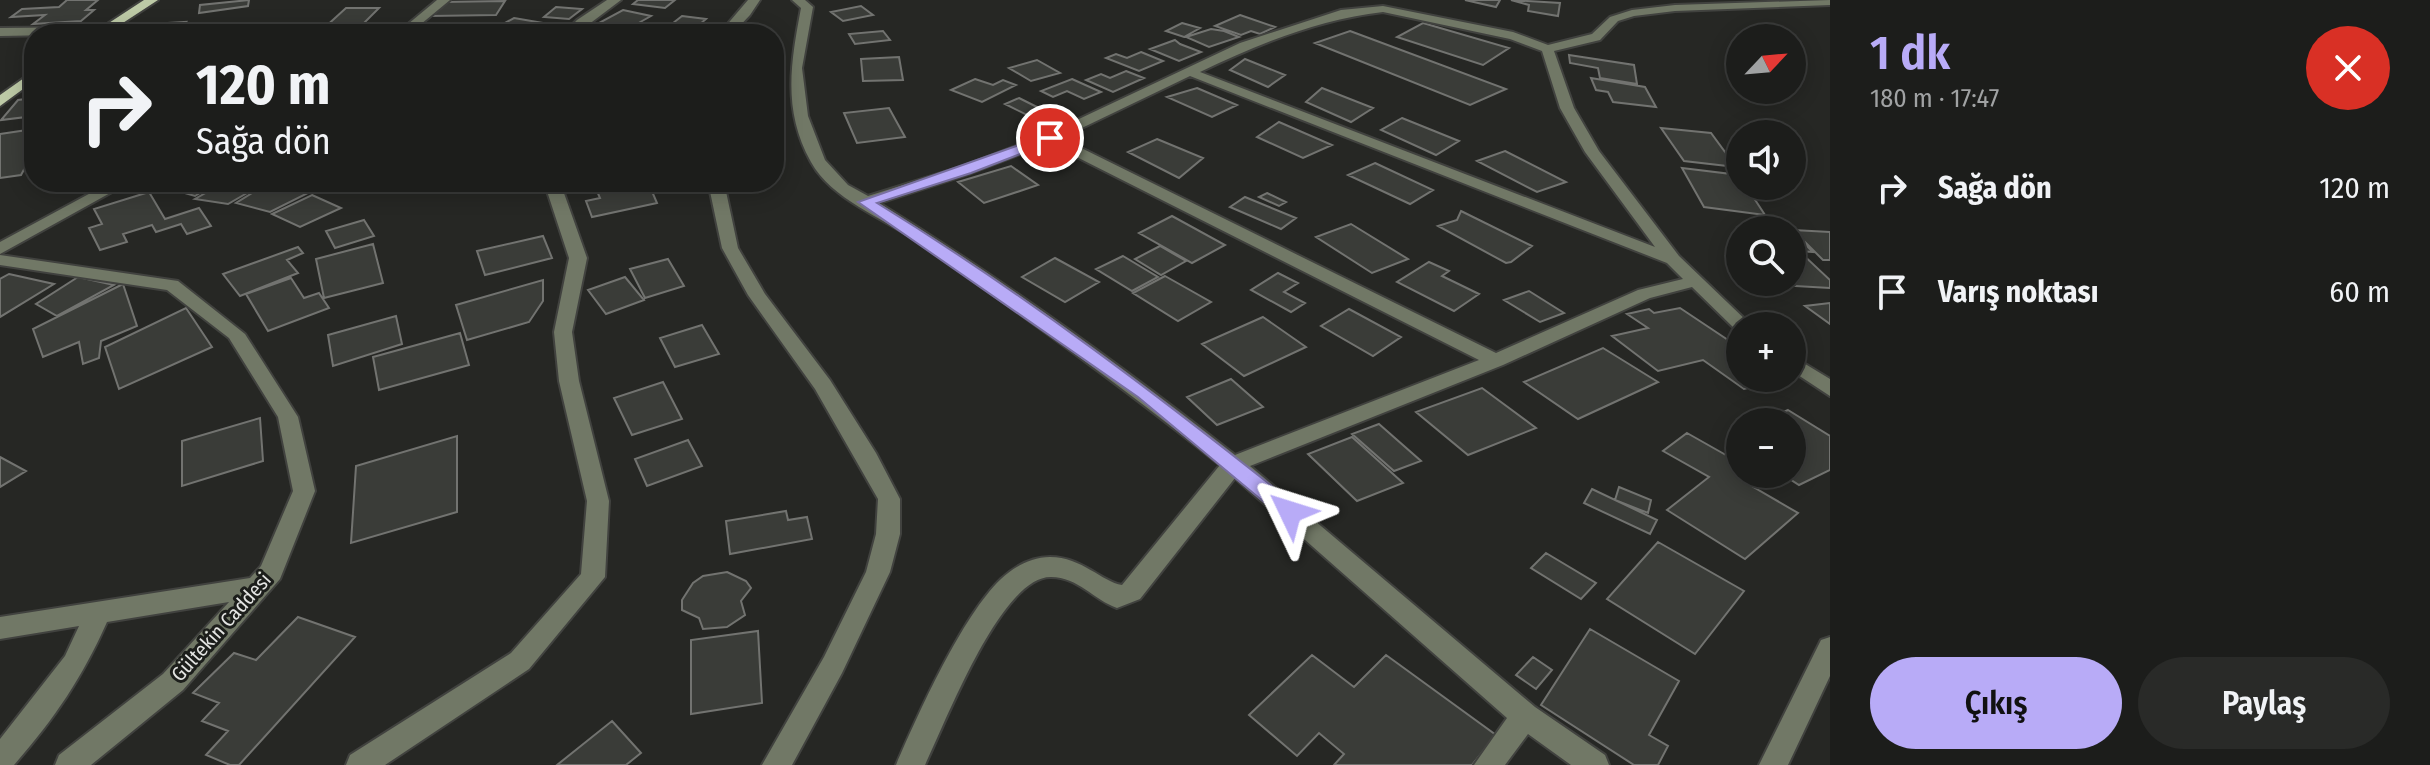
<!DOCTYPE html>
<html lang="tr">
<meta charset="utf-8">
<style>
:root{--surface:#1c1d1b;--page:#292a28;--text:#f1f3f6;--muted:#a0a2a3;--line:#3a3b3a;--accent:#b8abf7}
body{margin:0;font-family:"Fira Sans Condensed",sans-serif;background:var(--page);color:var(--text);height:100vh;display:flex;flex-direction:column;font-size:30px;white-space:nowrap}
*{box-sizing:border-box;margin:0}
p{font-size:26px;color:var(--muted)}
.icon{flex:none;width:44px;height:44px;fill:none;stroke:currentColor;stroke-width:2;stroke-linecap:round;stroke-linejoin:round}
.map{position:relative;flex:1;overflow:hidden}
.side{display:flex;flex-direction:column;background:var(--surface);width:600px}
.side>*{flex:none}
.banner{position:absolute;left:24px;top:24px;width:760px;height:168px;border-radius:32px;box-shadow:0 4px 20px #0003,0 0 0 2px var(--line);background:#1c1d1b;color:var(--text);overflow:hidden}
.needle{width:52px;rotate:64deg}
.controls{position:absolute;left:1726px;top:24px;display:grid;gap:16px}
.controls a{display:grid;place-items:center;width:80px;height:80px;border-radius:50%;background:var(--surface);box-shadow:0 4px 20px #0003,0 0 0 2px var(--line);font-size:40px}
.pin{position:absolute;display:grid;place-items:center;width:68px;height:68px;color:#fff;margin:-34px;border:4px solid #fff;border-radius:50%;box-shadow:0 2px 8px #0007}
.me{position:absolute;width:88px;margin:-44px;rotate:311deg;stroke-linejoin:round;filter:drop-shadow(0 0 6px #0008)}
.turn{display:flex;align-items:center;gap:28px;height:168px;padding:0 40px;font-size:36px}
.turn .icon{width:104px;height:104px;stroke-width:2.5}
.turn b{display:block;font-size:56px;line-height:68px}
.round{display:grid;place-items:center;flex:none;width:84px;height:84px;border-radius:42px;background:var(--page)}
.headline{display:flex;align-items:center;justify-content:space-between;height:136px;padding:0 40px}
h1{font-size:48px;font-weight:600;line-height:60px;color:var(--accent)}
.cta{display:flex;gap:16px;margin-top:auto;padding:16px 40px}
.cta a{flex:1;height:92px;border-radius:48px;background:var(--accent);color:#111;font-size:32px;font-weight:600;line-height:92px;text-align:center}
.cta a+a{background:var(--page);color:var(--text)}
ul{padding:0;list-style:none}
li{display:flex;align-items:center;gap:24px;height:104px;padding:0 40px}
li div{flex:1}
li b{display:block;font-size:30px}
li em{font-style:normal}
main{display:flex;flex:1;min-height:0}
.map>svg:first-child{display:block}
.building{fill:#3a3c38;stroke:#727370;stroke-width:2}
.lines{fill:none;stroke-linecap:round;stroke-linejoin:round}
.minor-casing{stroke:#41423f;stroke-width:4}
.major-casing{stroke:#41423f;stroke-width:4}
.minor{fill:#717866;fill-rule:evenodd}
.major{fill:#bdcaa6;fill-rule:evenodd}
.route{fill:#b8abf7;stroke:#786fa1;stroke-width:2}
.labels{text-anchor:middle;stroke-width:6;stroke-linejoin:round;paint-order:stroke}
.street-label{font-size:20px;fill:#e4e5e3;stroke:#1c1e1b}
</style>
<main>
<div class="map">
<svg width="1830" height="765" viewBox="0 0 1830 765">
<rect width="100%" height="100%" fill="#262724"/>
<path class="building" d="M67,0H98L86,10H94L81,21L33,24L45,15L11,17L22,9L59,7Z
M249,0L248,6L199,13L200,5Z
M638,0H675L665,8L633,4Z
M1465,0H1500L1496,7Z
M1511,0L1560,3L1558,16L1528,11L1529,5Z
M505,1L496,15L430,16L442,2Z
M861,6L873,15L843,21L831,12Z
M556,7L582,9L569,19L544,17Z
M346,8H379L358,29H323Z
M623,10L651,16L626,30L597,24Z
M1240,15L1275,27L1260,34L1251,31L1241,35L1215,26Z
M682,16L706,19L693,30L668,27Z
M514,18L549,24L531,34H485Z
M186,22L178,32L142,34L151,24Z
M1182,23L1200,28L1184,37L1166,31Z
M1423,23L1509,48L1483,65L1397,37Z
M1211,29L1224,31L1239,37L1209,47L1186,37Z
M883,31L890,40L855,44L849,34Z
M1350,31L1506,89L1470,105L1315,43Z
M1175,40L1180,44L1201,52L1179,61L1150,49Z
M1141,52L1163,61L1139,71L1106,58L1116,54L1127,58Z
M1569,55L1634,65L1637,84L1600,78L1598,68L1570,63Z
M899,57L903,80L863,81L861,59Z
M1245,59L1285,75L1268,87L1230,70Z
M1037,60L1060,73L1031,81L1009,68Z
M1126,71L1144,78L1113,92L1086,80L1101,74L1110,78Z
M1591,78L1645,87L1656,107L1613,102L1608,92L1596,90Z
M975,79L993,85L1003,80L1016,85L982,102L951,90Z
M1072,79L1101,92L1084,99L1067,91L1053,97L1041,91Z
M1197,88L1237,105L1212,117L1167,97Z
M1322,88L1373,108L1351,122L1306,102Z
M34,98V116L1,120L18,100Z
M1019,98L1047,112L1033,118L1005,104Z
M889,108L905,137L857,143L844,113Z
M1402,118L1459,141L1436,155L1381,130Z
M1279,122L1332,145L1303,158L1257,137Z
M1661,128L1711,133L1736,167L1684,161Z
M34,129V151L21,175L0,178V134Z
M1157,139L1203,158L1179,178L1128,152Z
M1505,151L1566,182L1537,192L1477,161Z
M1375,163L1433,190L1410,204L1348,175Z
M1011,166L1038,185L984,203L958,182Z
M1682,168L1739,175L1740,186H1746L1765,215L1704,207Z
M146,182H218L195,196Z
M225,182H266L228,204L195,199Z
M270,182L314,190L270,212L236,203Z
M593,182H648L657,203L592,217L586,201L600,198Z
M149,192L165,219L199,208L211,226L187,234L181,224L156,232L152,225L123,234L127,242L100,250L89,228L102,224L94,209Z
M1267,193L1286,202L1279,206L1259,197Z
M312,195L341,208L300,227L272,214Z
M1245,197L1296,218L1281,229L1230,207Z
M1461,211L1532,246L1511,262L1506,263L1438,226L1457,220Z
M1172,216L1225,245L1192,263L1139,233Z
M364,220L374,236L335,248L326,231Z
M1351,224L1408,259L1372,273L1316,237Z
M1793,230L1830,232V260H1823Z
M1792,232L1813,252L1799,251L1830,280V288L1776,285L1773,282H1792Z
M543,236L552,258L485,275L477,251Z
M373,244L383,283L324,298L316,259Z
M1160,246L1186,261L1161,275L1135,259Z
M298,247L303,253L287,260L298,273L240,296L223,274Z
M1123,256L1158,277L1132,291L1096,269Z
M1055,258L1099,282L1065,302L1022,277Z
M668,259L684,286L645,298L630,269Z
M1429,262L1449,271L1442,276L1479,294L1454,311L1397,282Z
M1278,273L1298,283L1284,292L1305,303L1291,312L1251,290Z
M9,274L54,284L0,317V279Z
M1165,276L1211,302L1178,321L1133,293Z
M78,277L114,285L57,316L36,304Z
M625,277L644,300L606,314L588,290Z
M291,278L304,298L319,293L329,308L268,331L246,294Z
M543,280V301L529,322L467,340L456,305Z
M123,284L137,326L101,341L99,358L83,364L79,342L43,357L33,329Z
M1529,291L1564,313L1540,322L1504,300Z
M1830,303V324L1805,306Z
M186,308L212,347L119,389L105,347Z
M1680,308L1740,348V378L1785,379L1744,389L1703,360L1658,371L1612,336L1648,328L1627,314L1649,309L1654,313Z
M1349,309L1401,337L1373,356L1321,326Z
M396,316L402,344L333,366L328,335Z
M1263,317L1306,347L1244,376L1202,344Z
M702,325L719,354L675,367L660,338Z
M460,333L469,365L379,390L373,357Z
M1603,348L1658,382L1578,419L1524,382Z
M1231,379L1263,407L1217,425L1187,397Z
M663,382L682,419L632,435L614,398Z
M1482,388L1536,428L1468,455L1416,412Z
M1788,410L1830,436V470L1799,485L1782,474H1792V422H1762Z
M260,418L263,461L182,486V441Z
M1379,424L1421,461L1394,471L1352,434Z
M1687,433L1740,463V474H1752L1743,481L1798,513L1745,559L1667,510L1709,477L1663,451Z
M457,436V512L351,543L356,466Z
M1352,437L1403,483L1357,501L1308,454Z
M688,440L702,466L647,486L635,459Z
M0,457L26,471L0,487Z
M1619,487L1651,500L1648,513L1615,500Z
M1592,489L1657,520L1650,534L1584,503Z
M786,511L788,520L807,517L812,539L730,554L726,521Z
M1658,542L1744,591L1695,654L1607,599Z
M1546,553L1596,583L1581,599L1531,568Z
M727,572L746,581L751,588L741,601L745,615L727,627L703,629L699,618L682,610V600L693,583L703,576Z
M298,617L355,637L239,765H230L206,755L228,731L202,721L219,703L193,693L234,653L256,660Z
M1590,629L1679,681L1649,735L1668,746L1658,765H1634L1541,705Z
M758,631L762,703L691,714V640Z
M1312,655L1354,687L1386,655L1496,735L1472,765H1334L1344,754L1319,733L1297,756L1249,715Z
M1533,657L1552,670L1536,689L1516,675Z
M612,721L641,753L626,765H557Z"/>
<g class="lines">
<defs>
<path id="minor" d="M437,0H450L409,34H396Z
M607,0H621L576,34H563L577,20Z
M748,0H760L750,15L732,34H719Z
M792,0H805L813,7L802,68L808,116L825,160L848,185L868,196L961,167L1045,135L1240,43L1341,10L1383,6L1513,32L1548,45L1592,34L1610,17L1632,10L1675,5L1830,0V5L1675,11L1634,16L1618,21L1600,40L1554,51L1574,108L1599,151L1679,256L1752,326H1740V331L1736,330L1692,287L1650,298L1503,365L1250,466L1535,707L1605,755L1609,765H1571L1528,734L1505,765H1474L1507,718L1235,478L1140,599L1117,608C1094,600 1078,577 1051,577C1001,576 945,724 925,765H896C918,714 962,616 1001,579C1014,567 1031,557 1050,557C1082,557 1102,582 1122,585L1220,465C1122,386 1020,313 917,241C883,218 831,199 811,162C782,110 791,62 801,8ZM1383,12L1510,39L1542,51L1560,108L1585,152L1655,247L1200,72C1259,44 1319,19 1383,12ZM1190,76L1667,263L1683,279L1638,290L1496,353L1061,138ZM1049,143L1479,360L1235,455C1121,365 1002,279 879,203L971,173Z
M103,27L109,31L107,34L0,36V28Z
M111,182H130L0,254V242Z
M544,182H560L587,258L572,332L579,381L609,501L605,577L529,669L385,765H346L350,755L511,653L581,574L587,501L559,381L554,332L569,258Z
M708,182H724L738,248L765,294L830,380L876,453L900,499V534L890,572L842,673L792,765H762L824,657L866,572L876,534L878,499L815,389L748,295L722,248Z
M0,255L178,281L245,334L298,417L315,491L280,579L183,690L91,765H55L59,755L163,674L229,602L107,622C82,678 55,718 14,765H0V739L65,656L79,626L0,639V617L250,578L261,566L293,491L278,417L229,338L167,290L0,265Z
M1792,356L1830,379V396L1792,371Z
M1830,637V676L1788,765H1759L1821,640Z"/>
<path id="major" d="M144,0H158L106,34H92Z
M34,71V81L0,106V95Z"/>
</defs>
<use href="#minor" class="minor-casing"/>
<use href="#major" class="major-casing"/>
<use href="#minor" class="minor"/>
<use href="#major" class="major"/>
</g>
<path class="route" d="M1050,134L1056,138L1054,141L971,173L877,203C1025,294 1162,398 1297,506L1300,512L1297,518H1283L1138,397L858,202Z"/>
<g class="labels">
<g class="street-label">
<text transform="translate(221 627) rotate(-48)" y="7">Gültekin Caddesi</text>
</g>
</g>
</svg>
<div class="controls">
<a><svg class="needle" viewBox="-14 -14 28 28"><path d="M0-13l5 13h-10z" fill="#e53935"/><path d="M0 13l5-13h-10z" fill="#a0a2a3"/></svg></a>
<a><svg class="icon" aria-label="sound" viewBox="0 0 24 24"><path d="M4 9h4l5-4v14l-5-4H4zM17 9q2 3 0 6"/></svg></a>
<a><svg class="icon" aria-label="search" viewBox="0 0 24 24"><circle cx="10" cy="10" r="6"/><path d="M15 15l6 6"/></svg></a>
<a>+</a>
<a>−</a>
</div>
<div class="pin" style="left:1050px;top:138px;background:#d93025"><svg class="icon" aria-label="arrive" viewBox="0 0 24 24"><path d="M6 21V4h12l-3 4 3 4H6"/></svg></div>
<svg class="me" style="left:1290px;top:512px" viewBox="-20 -20 40 40"><path d="M0-17L14 15 0 8-14 15z" fill="#b8abf7" stroke="#fff" stroke-width="4"/></svg>
<div class="banner">
<div class="turn"><svg class="icon" aria-label="right" viewBox="0 0 24 24"><path d="M7 20v-9h11M14 6l5 5-5 5"/></svg><div><b>120 m</b>Sağa dön</div></div>
</div>
</div>
<section class="side">
<div class="headline"><div><h1>1 dk</h1><p>180 m · 17:47</p></div><a class="round" style="background:#d93025;color:#fff"><svg class="icon" aria-label="close" viewBox="0 0 24 24"><path d="M6 6l12 12M18 6L6 18"/></svg></a></div>
<ul>
<li><svg class="icon" aria-label="right" viewBox="0 0 24 24"><path d="M7 20v-9h11M14 6l5 5-5 5"/></svg><div><b>Sağa dön</b></div><em>120 m</em></li>
<li><svg class="icon" aria-label="arrive" viewBox="0 0 24 24"><path d="M6 21V4h12l-3 4 3 4H6"/></svg><div><b>Varış noktası</b></div><em>60 m</em></li>
</ul>
<div class="cta"><a>Çıkış</a><a>Paylaş</a></div>
</section>
</main>
